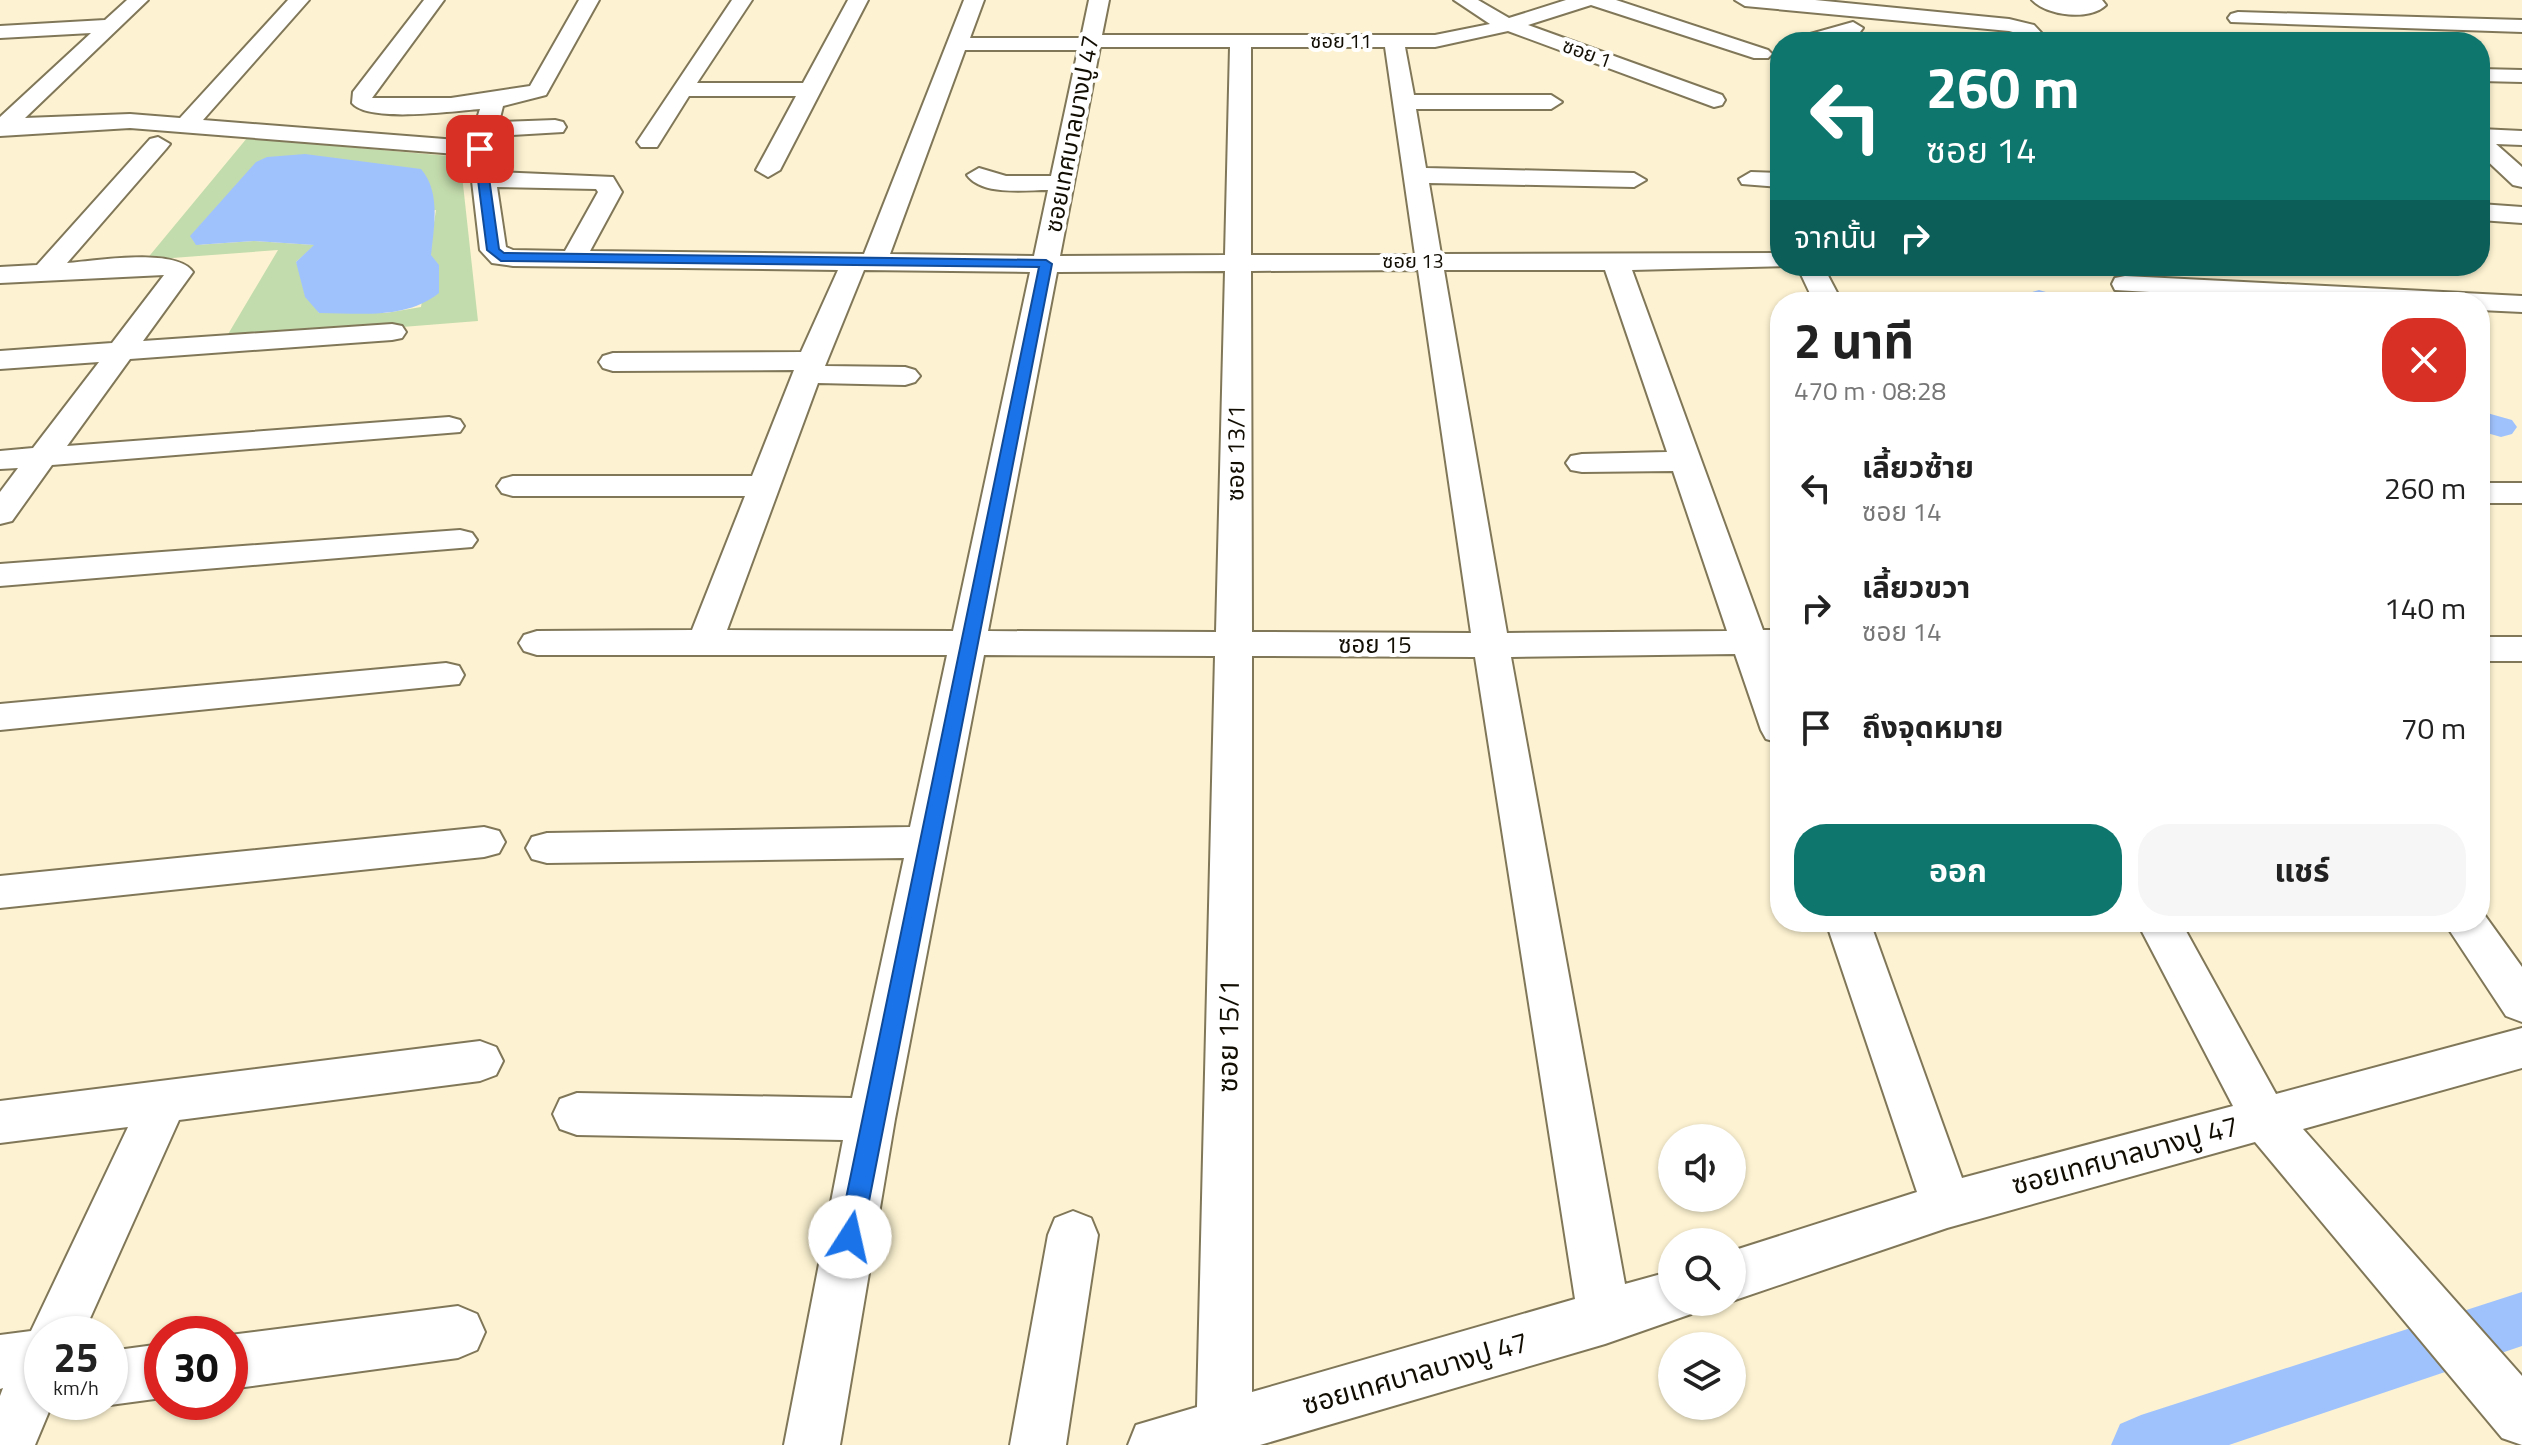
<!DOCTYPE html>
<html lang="th">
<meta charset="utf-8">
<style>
:root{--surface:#fff;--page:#f6f6f6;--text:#222;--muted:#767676;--accent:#0f766e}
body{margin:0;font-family:"Titillium Web","Noto Sans Thai",sans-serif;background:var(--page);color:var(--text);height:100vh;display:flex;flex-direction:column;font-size:30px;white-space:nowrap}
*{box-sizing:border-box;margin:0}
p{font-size:26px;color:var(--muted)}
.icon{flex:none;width:44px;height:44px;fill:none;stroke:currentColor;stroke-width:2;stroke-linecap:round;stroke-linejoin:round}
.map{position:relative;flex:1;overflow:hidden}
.side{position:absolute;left:1770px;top:292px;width:720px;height:640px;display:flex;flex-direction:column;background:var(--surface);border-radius:32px;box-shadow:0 2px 6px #0004}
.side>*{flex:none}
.banner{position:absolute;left:1770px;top:32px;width:720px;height:244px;border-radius:32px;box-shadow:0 2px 6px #0004;background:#0f766e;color:#fff;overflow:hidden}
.tools{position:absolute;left:1658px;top:1124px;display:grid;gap:16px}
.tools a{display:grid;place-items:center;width:88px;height:88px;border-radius:50%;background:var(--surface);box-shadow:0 2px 6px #0004;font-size:40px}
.speed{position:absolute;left:24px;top:1316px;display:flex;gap:16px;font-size:40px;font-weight:700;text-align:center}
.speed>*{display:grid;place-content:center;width:104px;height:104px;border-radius:50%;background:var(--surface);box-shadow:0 2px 6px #0004;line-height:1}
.speed small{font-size:20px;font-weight:400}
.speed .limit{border:12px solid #d22;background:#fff;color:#111}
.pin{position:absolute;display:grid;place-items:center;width:68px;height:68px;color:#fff;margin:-34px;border-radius:16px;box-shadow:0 4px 12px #0006}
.me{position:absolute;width:88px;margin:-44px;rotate:10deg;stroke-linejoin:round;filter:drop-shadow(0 0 6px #0008)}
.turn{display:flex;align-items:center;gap:28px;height:168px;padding:0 24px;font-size:36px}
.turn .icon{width:104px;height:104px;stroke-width:2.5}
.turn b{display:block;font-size:56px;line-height:68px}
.then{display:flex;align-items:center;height:76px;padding:0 24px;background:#0003;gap:16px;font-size:30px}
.round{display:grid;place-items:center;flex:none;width:84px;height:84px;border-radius:32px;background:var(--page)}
.headline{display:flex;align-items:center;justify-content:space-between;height:136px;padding:0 24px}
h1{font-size:48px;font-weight:700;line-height:60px}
.button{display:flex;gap:16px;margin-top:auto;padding:16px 24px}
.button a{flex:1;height:92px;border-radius:32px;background:var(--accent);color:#fff;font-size:32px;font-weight:700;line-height:92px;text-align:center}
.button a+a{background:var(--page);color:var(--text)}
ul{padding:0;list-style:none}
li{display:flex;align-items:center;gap:24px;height:120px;padding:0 24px}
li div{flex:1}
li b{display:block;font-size:30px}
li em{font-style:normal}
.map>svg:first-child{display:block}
.green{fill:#c3dcad;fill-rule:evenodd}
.water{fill:#a0c2fc}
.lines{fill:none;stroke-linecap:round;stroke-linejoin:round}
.canal{fill:#a0c2fc;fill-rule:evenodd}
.minor-casing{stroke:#807759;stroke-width:4}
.minor{fill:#fff;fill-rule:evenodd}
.route{fill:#1a73e8;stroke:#114b97;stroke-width:2}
.labels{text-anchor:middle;stroke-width:8;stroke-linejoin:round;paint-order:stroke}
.far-street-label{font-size:20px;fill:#120e04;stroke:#fff}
.street-label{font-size:24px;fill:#120e04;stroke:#fff}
.near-street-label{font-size:28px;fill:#120e04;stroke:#fff}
</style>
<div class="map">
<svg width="2522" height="1445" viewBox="0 0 2522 1445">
<rect width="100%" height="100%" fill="#fdf3d2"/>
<path class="green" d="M247,138L460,157L478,321L224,341L278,250L146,260ZM436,210L421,307L386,313H319L296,262L315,245L254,241L196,245Z"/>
<path class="water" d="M305,154L421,169C441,192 434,227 431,255L439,265V293C405,320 360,313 319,313L305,297L296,262L314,245L254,241L196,245L190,236L256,162L267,157Z"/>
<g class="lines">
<path class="canal" d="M2039,290L2060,296L2064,302H2027L2029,293Z
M2480,411L2512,420L2517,427L2512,434L2501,437L2480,431Z
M2522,1292V1346L2229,1445H2111L2120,1424L2141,1415Z"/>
<defs>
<path id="minor" d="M127,0H148L25,118L130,114L180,118L288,0H309L203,120L470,141L480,109C454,111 368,123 352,103L353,92L424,0H444L372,98H451L530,86L579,0H599L546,95L503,106L499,122L555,120L563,122L566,127L563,132L495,136L492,149L495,172L613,177L622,192L590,251L864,254L964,0H984L970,38H1081L1089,0H1109L1102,35H1435L1490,24L1454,0H1478L1509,18L1566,0H1616L1768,50L1772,54L1768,58H1754L1591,5L1528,25L1722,95L1725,100L1722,105L1714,107L1508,31L1435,47H1405L1414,95H1551L1562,102L1551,109H1416L1426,168L1634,173L1646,180L1634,187L1429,183L1441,254L1780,253V266H1790L1632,270L1763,630H1780V654H1771L1780,677V743L1766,739L1761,730L1735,654L1511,657L1625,1284L1672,1271V1302H1696L1691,1314L1605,1344L1260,1445H1128L1136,1425L1197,1407L1215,656L984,655L895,1119L840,1445H784L843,1140L577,1135L560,1129L553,1114L560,1099L577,1093L852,1098L904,858L547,863L532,859L526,848L532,837L547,833L910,827L947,655H537L524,651L519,643L524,635L537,631L692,630L745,496H513L502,493L497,486L502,479L513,476H752L794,370L613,371L603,368L599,362L603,356L613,353L801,352L838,270L513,266L492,263L480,250L469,155L130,128L0,136V117L91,33L0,38V26L105,20ZM1100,47H1230L1225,255L1060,256ZM1251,47H1385L1415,255H1251ZM965,50H1078L1051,176H1006L979,168L967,175C982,196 1025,190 1048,190L1034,256L890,254ZM497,187L596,189L598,192L565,251L513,250L506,247ZM864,270L1030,272L953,631L727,630L818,383L905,385L915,382L920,376L915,370L905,367L825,366ZM1418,270L1471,633L1252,632L1251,271ZM1444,270H1605L1667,452L1582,454L1571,456L1566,463L1571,470L1582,472L1673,471L1727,631L1507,633ZM1225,271L1216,632L988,631L1057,272ZM1252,656L1475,657L1575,1299L1252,1392Z
M732,0H752L697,83H803L848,0H868L780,170L768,177L756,170L796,96H689L657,147H641L637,142Z
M1735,0H1815L2009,19L2034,25L2050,42H2028L2020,34L2009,31L1745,6Z
M2032,0H2102L2106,5C2090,21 2047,16 2032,0Z
M2238,12L2522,20V32L2231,22L2228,18L2231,14Z
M1853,22L1863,28L1860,32L1826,42H1793L1796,38Z
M2480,69L2522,70V82L2480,81Z
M2480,129L2522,131V145L2496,144L2522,167V187L2513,185L2480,154Z
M158,137L170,144L166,149L67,263C96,261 176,247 193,272L143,341L392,324L402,326L406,332L402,338L392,340L130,359L67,446L449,417L460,420L464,426L460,432L52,465L12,521L0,524V492L18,468L0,469V451L33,448L99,362L0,369V351L112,343L164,275L0,283V267L37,265L150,139Z
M1751,172L1780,173V187L1742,184L1739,179Z
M2480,204L2522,207V223L2480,220Z
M1797,266H1823L1842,302H1814Z
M2125,276L2522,296V312L2480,310V302H2321L2115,290L2112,284L2115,278Z
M2480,483H2522V503H2480Z
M460,530L472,533L477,540L472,547L0,586V564Z
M2480,637H2522V661H2480Z
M446,663L459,666L464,675L459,684L0,730V704Z
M484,827L499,831L505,842L499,853L484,857L0,908V876Z
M2481,910L2522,967V1022L2506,1016L2444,922H2480Z
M1826,922H1870L1962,1178L2233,1106L2137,922H2181L2276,1094L2522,1028V1068L2303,1129L2522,1376V1445L2502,1438L2255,1142L1947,1228L1732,1301V1251L1917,1192Z
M480,1041L496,1047L503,1061L496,1075L480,1081L179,1120L83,1334H42V1402H53L35,1445H0V1396L3,1388L0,1389V1335L31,1331L128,1127L0,1143V1101Z
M1073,1211L1091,1218L1098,1235L1066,1445H1010L1048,1235L1055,1218Z
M458,1306L477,1314L485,1332L477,1350L458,1358L230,1389V1335Z
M162,1344V1398L110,1405L102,1402H110V1351Z"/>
</defs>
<use href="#minor" class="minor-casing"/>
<use href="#minor" class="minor"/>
</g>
<path class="route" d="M480,146L485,149L499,249L504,253L1046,260L1052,264L862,1237L858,1245L850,1249L841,1245L838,1237L1039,267L501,261L487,250L474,149Z"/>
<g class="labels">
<g class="far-street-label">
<text x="1341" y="48">ซอย 11</text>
<text transform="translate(1587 53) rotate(20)" y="7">ซอย 1</text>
<text x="1413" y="268">ซอย 13</text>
</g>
<g class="street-label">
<text transform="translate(1072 134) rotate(-79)" y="8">ซอยเทศบาลบางปู 47</text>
<text transform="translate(1236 453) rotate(-89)" y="8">ซอย 13/1</text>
<text x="1375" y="653">ซอย 15</text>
</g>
<g class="near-street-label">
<text transform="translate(1228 1036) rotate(-89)" y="10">ซอย 15/1</text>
<text transform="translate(2125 1155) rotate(-15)" y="10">ซอยเทศบาลบางปู 47</text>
<text transform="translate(1415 1373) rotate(-16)" y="10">ซอยเทศบาลบางปู 47</text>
</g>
</g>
</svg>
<div class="tools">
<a><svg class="icon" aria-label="sound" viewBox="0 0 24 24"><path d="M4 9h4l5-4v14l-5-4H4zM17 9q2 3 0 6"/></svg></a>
<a><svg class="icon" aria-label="search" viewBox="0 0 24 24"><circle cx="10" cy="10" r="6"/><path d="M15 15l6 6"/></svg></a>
<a><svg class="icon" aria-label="layers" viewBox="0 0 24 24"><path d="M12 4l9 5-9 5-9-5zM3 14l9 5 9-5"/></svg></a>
</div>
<div class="speed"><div>25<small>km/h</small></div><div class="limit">30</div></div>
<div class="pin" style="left:480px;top:149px;background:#d93025"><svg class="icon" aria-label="arrive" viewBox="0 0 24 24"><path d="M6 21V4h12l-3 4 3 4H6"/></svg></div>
<svg class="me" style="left:850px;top:1237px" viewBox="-20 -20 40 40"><circle r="19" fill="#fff"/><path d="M0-13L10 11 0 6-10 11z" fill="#1a73e8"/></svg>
<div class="banner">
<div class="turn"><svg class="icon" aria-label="left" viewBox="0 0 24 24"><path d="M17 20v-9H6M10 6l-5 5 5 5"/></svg><div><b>260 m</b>ซอย 14</div></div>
<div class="then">จากนั้น<svg class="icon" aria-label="right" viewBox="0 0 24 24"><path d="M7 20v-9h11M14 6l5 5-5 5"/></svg></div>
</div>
<section class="side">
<div class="headline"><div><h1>2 นาที</h1><p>470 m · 08:28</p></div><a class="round" style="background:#d93025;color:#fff"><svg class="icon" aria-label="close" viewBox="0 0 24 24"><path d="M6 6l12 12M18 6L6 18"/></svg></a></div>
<ul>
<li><svg class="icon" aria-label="left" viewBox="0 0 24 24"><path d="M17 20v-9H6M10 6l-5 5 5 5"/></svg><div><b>เลี้ยวซ้าย</b><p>ซอย 14</p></div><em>260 m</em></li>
<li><svg class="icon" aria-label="right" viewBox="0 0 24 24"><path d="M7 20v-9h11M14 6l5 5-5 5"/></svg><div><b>เลี้ยวขวา</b><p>ซอย 14</p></div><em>140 m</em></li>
<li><svg class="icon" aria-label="arrive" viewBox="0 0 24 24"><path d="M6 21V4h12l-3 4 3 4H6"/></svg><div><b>ถึงจุดหมาย</b></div><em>70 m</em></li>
</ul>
<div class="button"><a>ออก</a><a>แชร์</a></div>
</section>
</div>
